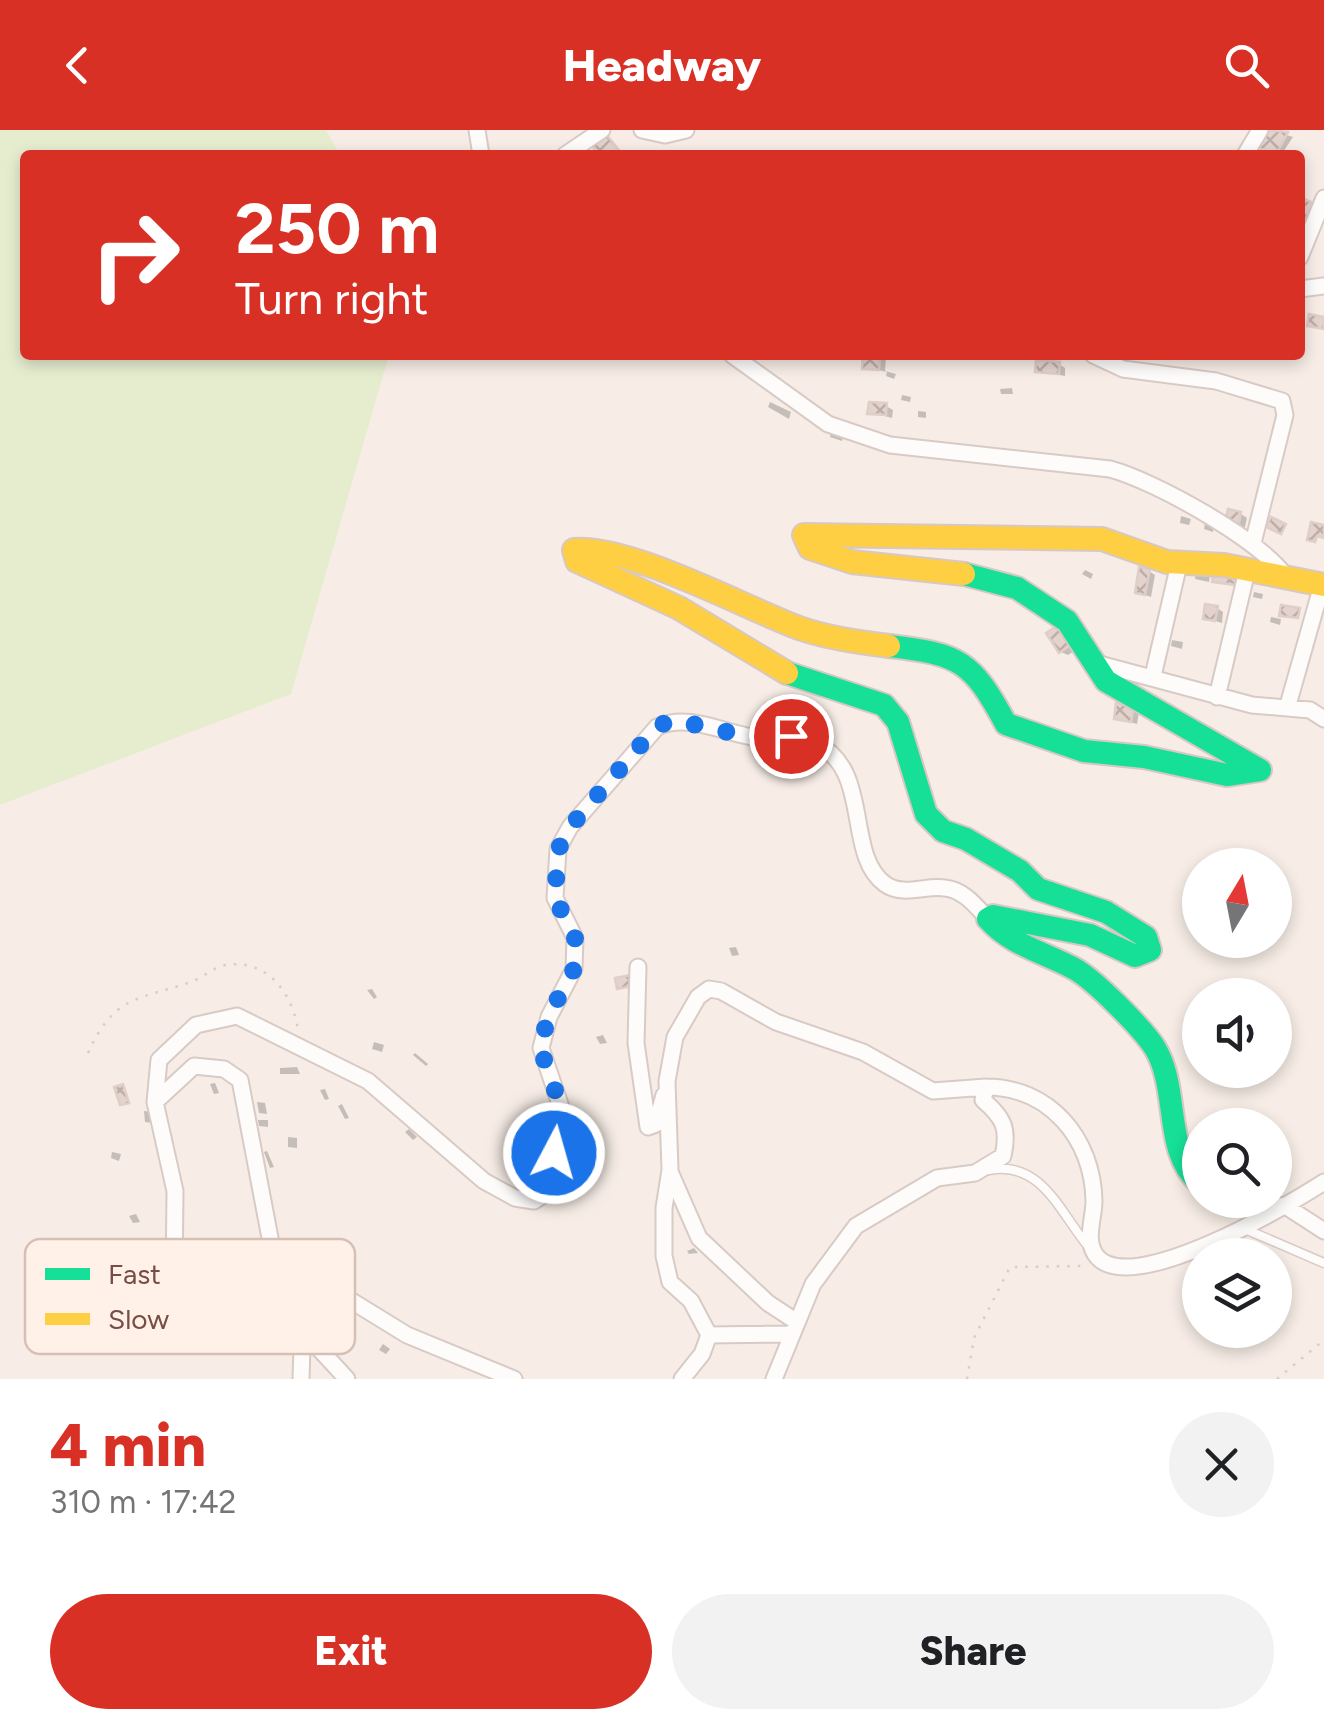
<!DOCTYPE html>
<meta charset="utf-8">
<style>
:root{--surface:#fff;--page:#f2f2f2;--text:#202124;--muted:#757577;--accent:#d93025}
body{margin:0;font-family:Figtree,sans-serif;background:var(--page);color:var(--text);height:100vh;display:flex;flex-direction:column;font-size:38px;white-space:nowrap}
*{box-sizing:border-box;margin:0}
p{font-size:32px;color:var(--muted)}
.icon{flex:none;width:55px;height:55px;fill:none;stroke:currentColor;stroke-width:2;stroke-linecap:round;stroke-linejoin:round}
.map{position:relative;height:1249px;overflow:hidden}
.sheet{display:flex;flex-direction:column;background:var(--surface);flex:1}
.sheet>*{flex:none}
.guide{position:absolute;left:20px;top:20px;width:1285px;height:210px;border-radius:10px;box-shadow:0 5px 15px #0003;background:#d93025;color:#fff;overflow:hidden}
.needle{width:65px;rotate:10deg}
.tools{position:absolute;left:1182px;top:718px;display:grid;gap:20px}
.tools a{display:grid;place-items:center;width:110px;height:110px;border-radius:50%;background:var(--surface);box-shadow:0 5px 15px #0003;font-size:50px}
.pin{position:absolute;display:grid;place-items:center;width:85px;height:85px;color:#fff;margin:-42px;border:5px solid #fff;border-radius:50%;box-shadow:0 2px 10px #0007}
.me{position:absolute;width:110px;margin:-55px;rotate:6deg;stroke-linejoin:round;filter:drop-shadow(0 0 8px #0008)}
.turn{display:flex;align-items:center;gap:35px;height:210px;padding:0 50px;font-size:45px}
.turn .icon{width:130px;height:130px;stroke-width:2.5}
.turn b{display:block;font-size:70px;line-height:85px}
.round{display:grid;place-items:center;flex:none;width:105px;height:105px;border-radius:52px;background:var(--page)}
.summary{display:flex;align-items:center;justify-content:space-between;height:170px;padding:0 50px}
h1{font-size:60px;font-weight:800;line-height:75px;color:var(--accent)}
.primary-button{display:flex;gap:20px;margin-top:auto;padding:20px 50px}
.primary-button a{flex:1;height:115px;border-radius:60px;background:var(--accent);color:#fff;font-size:40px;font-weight:800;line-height:115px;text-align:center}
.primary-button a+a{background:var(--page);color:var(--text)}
header{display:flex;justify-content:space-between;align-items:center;height:130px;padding:0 50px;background:var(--accent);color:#fff;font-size:45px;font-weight:800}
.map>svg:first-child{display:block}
.green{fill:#e6edcf}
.shadow{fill:#0003}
.building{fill:url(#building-cross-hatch);stroke:#e0cec8;stroke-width:2.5}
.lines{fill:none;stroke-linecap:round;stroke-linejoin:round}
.lane-casing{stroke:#d8cac5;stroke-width:11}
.street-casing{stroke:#d8cac5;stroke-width:19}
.fast-casing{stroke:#d8c8c3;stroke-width:26}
.slow-casing{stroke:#d8c8c3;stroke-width:26}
.path{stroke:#d9ccc9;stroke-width:2.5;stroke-dasharray:2.5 8;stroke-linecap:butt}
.lane{stroke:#fefcfb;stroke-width:8}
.street{stroke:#fefcfb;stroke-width:15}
.fast{stroke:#16e098;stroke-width:22}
.slow{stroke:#ffcf43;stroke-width:22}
.route{stroke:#1a73e8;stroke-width:18;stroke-dasharray:0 32.4}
.key{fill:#fff1e7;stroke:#d6c0b6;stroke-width:2.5}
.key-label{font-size:28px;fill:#774d45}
</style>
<header><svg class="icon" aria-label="back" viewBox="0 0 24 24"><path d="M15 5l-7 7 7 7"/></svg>Headway<svg class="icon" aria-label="search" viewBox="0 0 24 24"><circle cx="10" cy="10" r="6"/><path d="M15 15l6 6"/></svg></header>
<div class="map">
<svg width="1324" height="1249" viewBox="0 0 1324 1249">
<defs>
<pattern id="building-cross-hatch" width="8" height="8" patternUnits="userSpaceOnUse" patternTransform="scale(2.5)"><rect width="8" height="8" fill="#e4d3cd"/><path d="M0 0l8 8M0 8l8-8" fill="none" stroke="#beada8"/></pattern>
</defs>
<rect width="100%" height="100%" fill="#f7ede6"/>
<path class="green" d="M0,0H326L340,25H25V225H389L291,564L0,675Z"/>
<path class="shadow" d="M1271,0L1293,7L1281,25H1267L1269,21L1262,17Z
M607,8L613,12L623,23L602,25Z
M848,225H859V230H850Z
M865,225L886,227L885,241L896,244L894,249L886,246L887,242L865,237Z
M1059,234L1065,238V246L1038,241Z
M1012,258L1013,264H1001L1000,259Z
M902,265L911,267L910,272L901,270Z
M770,272L791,282L789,289L768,277Z
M886,276L893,280L892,288L870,282Z
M918,281L926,282V288L918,287Z
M831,302L843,307L842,311L830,307Z
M1241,384L1247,388L1244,401L1233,399Z
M1181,386L1191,389L1189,395L1180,393Z
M1205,393L1214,396L1213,402L1204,399Z
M1085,440L1093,444L1091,449L1082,444Z
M1149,441L1155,445L1151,467L1137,462Z
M1196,442L1210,445L1209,452L1195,449Z
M1254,462L1263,464L1262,469L1253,467Z
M1217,478L1223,482L1222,493L1205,488Z
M1271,487L1281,489L1280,495L1270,492Z
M1049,503L1076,520L1068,525L1061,522Z
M1172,510L1183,512L1182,519L1171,516Z
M1133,579L1139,582L1137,594L1116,588Z
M736,817L739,825L732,826L729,818Z
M372,859L377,867L374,869L367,860Z
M603,905L607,913L600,914L596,907Z
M374,912L384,915L382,922L372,919Z
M415,923L428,934L426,936L413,925Z
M297,937L300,944H280V938Z
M215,953L219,963L214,964L210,954Z
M325,959L329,969L325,970L320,960Z
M257,972L265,973L267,984L259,983Z
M342,974L349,988L345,989L338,976Z
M144,981L152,982L153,993L145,992Z
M258,990H268V997L259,996Z
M409,999L417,1007L413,1010L405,1002Z
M288,1007L297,1008V1018L288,1017Z
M267,1021L274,1037L270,1038L264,1022Z
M112,1022L121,1024L119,1031L111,1028Z
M136,1084L140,1092L133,1093L129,1086Z
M694,1118L698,1123L689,1124L687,1121Z
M383,1214L390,1219L386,1224L379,1220Z"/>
<path class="building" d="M1268,0L1288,2L1276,25H1264L1266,21L1259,18Z
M607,5L618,19L610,25H599L592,16Z
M1304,69L1313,73L1305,92L1300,90Z
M1309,184L1324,187V199L1307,196Z
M863,225H880L879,240L862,239Z
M1036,230L1060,232L1059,244L1035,242Z
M869,272L887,273L886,285L867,284Z
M1228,379L1241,382L1238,399L1224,396Z
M1271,387L1286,394L1281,404L1266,397Z
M1311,392L1324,395V408L1317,406L1315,412L1307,410Z
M1139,437L1150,439L1145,465L1135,463Z
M1214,439L1238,443L1236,455L1212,452Z
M1205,474L1218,476L1215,491L1203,489Z
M1281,475L1300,478L1298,488L1279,486Z
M1058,495L1071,515L1059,523L1046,503Z
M1116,573L1134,576L1131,592L1114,589Z
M631,845L633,856L617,859L615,848Z
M123,954L129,973L120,975L114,957Z"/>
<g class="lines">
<defs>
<path id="lane" d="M989,1040C1042,1030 1060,1083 1088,1116
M1245,1099L1324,1133"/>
<path id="street" d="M477,0L481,25
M642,0L665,5L686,0
M565,25L602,0
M1245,25L1260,0
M1300,127L1324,68
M1300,159L1324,156
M732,225L828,294L890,315L1110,339C1155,351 1261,410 1287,448
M1093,225L1123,239L1216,251L1282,271L1285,285L1253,413
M1092,532L1252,575L1310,580L1324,589
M1153,546L1179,434
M1217,567L1247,441
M1288,575L1322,455
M638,837L636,913L648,997L656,994L664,965
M155,972L159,930L196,895L237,886L368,951L484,1051L515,1068L534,1071L546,1063L562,980L541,918L549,887L574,839L575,808L555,768L558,719L570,697L657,597C687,584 717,600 747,606C770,611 793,603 815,613C873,639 844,724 885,754C903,767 925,755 945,758C964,760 976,776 988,789
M671,1044L699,1108L768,1173L797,1192
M1238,1070L1287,1077L1324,1101
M270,1151L174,1156L175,1061L155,972L194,936L224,939L240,950L270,1108L275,1182L302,1217L301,1249
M709,1205L791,1204
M347,1249L288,1185L290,1144L303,1141L407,1205L514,1249
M682,1249L702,1224L709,1205L691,1171L670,1152L664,1126V1078L670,1040L667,951L675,907L698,867L709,859L721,861L776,892L863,922L933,961L986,957
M774,1249L813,1154L856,1096L937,1048L975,1043L1003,1026C1009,999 1004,988 983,970L986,957C1049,957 1093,1008 1094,1071C1094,1088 1085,1108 1095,1124C1126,1172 1290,1074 1324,1052"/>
<path id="fast" d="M889,516C960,524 972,531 1006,594L1084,621L1144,627L1227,645L1260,640L1106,551L1067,491L1017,458L964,444
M787,543L884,575L898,592L926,684L943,701L966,709L1020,741L1038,759L1106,782L1146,807L1150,820L1135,826L1090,805L993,786L988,789C1011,815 1043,822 1073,838C1093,848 1143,899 1155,918C1180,959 1163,1023 1200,1053"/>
<path id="slow" d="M964,444L852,432L810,418L804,405L1102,409L1167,432L1224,435L1324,455
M787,543L679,478L577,431L574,420C631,416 741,476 799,498C828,508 858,512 889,516"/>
</defs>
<use href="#lane" class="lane-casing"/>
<use href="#street" class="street-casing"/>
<use href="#fast" class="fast-casing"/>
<use href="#slow" class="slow-casing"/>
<path class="path" d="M88,923C114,865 138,870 191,852C202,848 214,837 226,835C268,828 293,865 298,900
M175,1173L178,1222
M967,1249L974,1208L1010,1137L1087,1136
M1277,1249L1324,1210"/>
<use href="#lane" class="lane"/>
<use href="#street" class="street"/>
<use href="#fast" class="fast"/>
<use href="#slow" class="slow"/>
</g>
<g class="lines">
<path class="route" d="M554,1023L562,980L540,918L548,887L574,839L575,808L555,768L558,720L570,697L657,596L674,590L759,609L791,606"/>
</g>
<rect x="25" y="1109" width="330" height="115" rx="15" class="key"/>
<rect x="45" y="1138" width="45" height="12" fill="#16e098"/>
<rect x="45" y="1183" width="45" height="12" fill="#ffcf43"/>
<g class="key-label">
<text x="108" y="1154">Fast</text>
<text x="108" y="1199">Slow</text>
</g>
</svg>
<div class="tools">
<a><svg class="needle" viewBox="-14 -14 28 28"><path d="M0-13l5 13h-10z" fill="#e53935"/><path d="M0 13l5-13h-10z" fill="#757577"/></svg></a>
<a><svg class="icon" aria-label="sound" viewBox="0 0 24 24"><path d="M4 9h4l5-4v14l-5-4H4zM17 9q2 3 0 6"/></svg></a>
<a><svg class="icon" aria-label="search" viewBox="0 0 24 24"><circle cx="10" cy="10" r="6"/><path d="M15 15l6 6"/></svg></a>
<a><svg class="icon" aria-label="layers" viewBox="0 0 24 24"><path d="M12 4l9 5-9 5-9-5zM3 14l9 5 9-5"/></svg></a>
</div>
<div class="pin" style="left:791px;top:606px;background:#d93025"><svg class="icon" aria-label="arrive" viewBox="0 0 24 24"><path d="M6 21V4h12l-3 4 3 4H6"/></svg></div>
<svg class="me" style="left:554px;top:1023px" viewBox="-20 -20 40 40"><circle r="17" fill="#1a73e8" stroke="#fff" stroke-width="3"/><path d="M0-11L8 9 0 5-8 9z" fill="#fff"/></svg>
<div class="guide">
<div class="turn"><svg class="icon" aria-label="right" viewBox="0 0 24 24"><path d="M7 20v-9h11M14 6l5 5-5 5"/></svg><div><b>250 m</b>Turn right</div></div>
</div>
</div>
<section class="sheet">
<div class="summary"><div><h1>4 min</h1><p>310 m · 17:42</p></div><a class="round"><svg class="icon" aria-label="close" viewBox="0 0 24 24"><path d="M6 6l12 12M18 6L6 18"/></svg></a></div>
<div class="primary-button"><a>Exit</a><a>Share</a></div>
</section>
